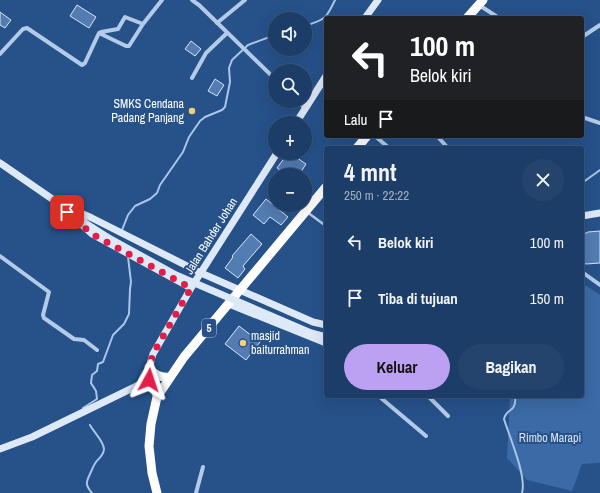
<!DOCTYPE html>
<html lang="id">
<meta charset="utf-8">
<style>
:root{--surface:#1c3d67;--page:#25446d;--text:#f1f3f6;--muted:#a0aec0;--line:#3a567b;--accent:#bca0f2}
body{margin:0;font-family:"Archivo Narrow",sans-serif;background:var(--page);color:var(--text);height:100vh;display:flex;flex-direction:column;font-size:15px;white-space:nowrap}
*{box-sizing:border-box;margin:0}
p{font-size:13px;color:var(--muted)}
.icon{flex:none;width:22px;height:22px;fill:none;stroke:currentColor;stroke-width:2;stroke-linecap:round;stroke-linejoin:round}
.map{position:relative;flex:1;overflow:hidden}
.drawer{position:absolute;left:324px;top:146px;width:260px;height:252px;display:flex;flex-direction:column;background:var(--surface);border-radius:4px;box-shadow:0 4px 16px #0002,0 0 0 1px var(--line)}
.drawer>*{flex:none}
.hud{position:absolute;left:324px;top:16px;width:260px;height:122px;border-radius:4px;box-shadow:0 4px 16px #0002,0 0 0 1px var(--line);background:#202124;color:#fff;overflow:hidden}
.tools{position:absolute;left:268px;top:12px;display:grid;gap:8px}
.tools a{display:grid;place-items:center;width:44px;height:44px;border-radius:50%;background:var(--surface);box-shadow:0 4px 16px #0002,0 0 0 1px var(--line);font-size:20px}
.pin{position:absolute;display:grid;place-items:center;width:34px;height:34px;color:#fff;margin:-17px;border-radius:8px;box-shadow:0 2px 6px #0006}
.me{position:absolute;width:44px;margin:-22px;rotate:5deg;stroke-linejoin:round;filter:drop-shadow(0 0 3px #0008)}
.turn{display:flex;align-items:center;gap:14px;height:84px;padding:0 20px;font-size:18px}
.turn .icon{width:52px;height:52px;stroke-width:2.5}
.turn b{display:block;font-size:28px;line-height:34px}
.then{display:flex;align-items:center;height:38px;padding:0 20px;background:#0003;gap:8px;font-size:15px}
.round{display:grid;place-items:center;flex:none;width:42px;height:42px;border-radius:21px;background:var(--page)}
.head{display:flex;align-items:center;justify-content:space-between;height:68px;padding:0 20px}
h1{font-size:24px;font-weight:800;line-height:30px}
.action{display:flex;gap:8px;margin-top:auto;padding:8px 20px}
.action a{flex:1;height:46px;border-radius:24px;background:var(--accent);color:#111;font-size:16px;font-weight:800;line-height:46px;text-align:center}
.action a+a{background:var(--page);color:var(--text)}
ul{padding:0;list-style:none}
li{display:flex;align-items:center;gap:12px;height:56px;padding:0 20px}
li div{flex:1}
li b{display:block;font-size:15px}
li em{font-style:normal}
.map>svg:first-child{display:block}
.green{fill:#3b6aa6}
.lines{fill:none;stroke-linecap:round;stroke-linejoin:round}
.stream{stroke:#a8c6ea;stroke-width:2}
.building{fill:#537cb2;stroke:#d7e5f7}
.lane{stroke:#b3cbe9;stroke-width:2.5}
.street{stroke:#b3cbe9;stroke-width:4}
.secondary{stroke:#dee9f8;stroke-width:7}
.highway{stroke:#fff;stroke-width:9}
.secondary-bridge{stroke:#dee9f8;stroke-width:7}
.route{stroke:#e11d48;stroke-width:7;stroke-dasharray:0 12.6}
.poi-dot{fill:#f2d078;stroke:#265189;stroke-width:1.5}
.labels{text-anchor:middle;stroke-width:4;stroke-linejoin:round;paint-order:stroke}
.shield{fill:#265189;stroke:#becbdc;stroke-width:1}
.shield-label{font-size:11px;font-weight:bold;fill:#fff}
.poi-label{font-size:12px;fill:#fff;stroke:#265189;text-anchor:end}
.street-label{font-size:12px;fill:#fff;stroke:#265189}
.park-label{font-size:12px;fill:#d7e5f7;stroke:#265189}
</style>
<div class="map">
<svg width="600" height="493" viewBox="0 0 600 493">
<rect width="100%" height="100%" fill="#265189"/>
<path class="green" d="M582,283L600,295V463L582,464L572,491L527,480L507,458L510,396H582Z"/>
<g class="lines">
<path class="stream" d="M305,26C326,19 326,19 335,0
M582,183L600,170
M122,230L128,215L135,206L150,199L157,193L160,185L183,152L189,137L200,121L205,117L222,110L225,107L230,82L229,68L232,60L248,45L275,35
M515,396C517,413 506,408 504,419C509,436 527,476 522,493
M83,408L97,399L96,391L91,383L92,375L97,371L98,364L103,362L113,335L124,324L129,314L130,289L131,282L128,257
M90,425C93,431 104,442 104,449C104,455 99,458 96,462C93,466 92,470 90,474C86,482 85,485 92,493"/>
</g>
<path class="building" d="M77,5L96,17L89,28L70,16Z
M0,12L11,20L5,28L0,25Z
M191,41L201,49L195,56L185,49Z
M215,79L224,85L217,96L208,91Z
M288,153H290L306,164L299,175H287L277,168Z
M266,199L288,217L281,225L270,217L264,224L253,215Z
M600,231V263L586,264L582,262V235L588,232Z
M251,234L262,244L243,266L245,269L238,278L225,268L233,257L232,256Z
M239,326L260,342L246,360L225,344Z"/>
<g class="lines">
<path class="lane" d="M307,212L326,226"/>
<path class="street" d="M192,0L199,5L275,79
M479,5L499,18
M217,23L245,0
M99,33L126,46H129L143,24L162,0
M582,37L600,25
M0,54L23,29L27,28L82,65L85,63L98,35L101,32L118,29L125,17L143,24
M192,78L206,53L227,33
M298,101L305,108
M582,117L600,123
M375,136L389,148
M437,136L448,148
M0,256L49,292L43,315L44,318L74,339L84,340L97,350
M582,272L600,285
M381,396V398L426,436
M428,396L448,416
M196,493L203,467"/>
<path class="secondary" d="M365,18L378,0
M296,123L326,76
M0,163L58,203L92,234L191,288
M58,203L92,218L201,273L313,322L326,325
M582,216L600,213
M82,221L107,237
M229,304L326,343
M157,397L149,380L148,371L153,354L191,288L277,153
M0,449L32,437L149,380"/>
<path class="highway" d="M467,18L483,0
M357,148L367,136
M149,367C154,375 160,378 170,377
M157,493L152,473L149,446L151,424L157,397L184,357L326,187"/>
<path class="secondary-bridge" d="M107,237L176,275L311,333L326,337"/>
</g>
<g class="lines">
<path class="route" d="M67,212L92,234L191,288L153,354L148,371L149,380"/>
</g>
<g class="poi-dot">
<circle cx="192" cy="111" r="4"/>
<circle cx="243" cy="343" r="4"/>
</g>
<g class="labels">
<rect class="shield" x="202" y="319" width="14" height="18" rx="3"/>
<g class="shield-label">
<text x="209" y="332">5</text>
</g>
<g class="poi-label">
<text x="184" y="108">SMKS Cendana<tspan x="184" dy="14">Padang Panjang</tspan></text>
<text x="251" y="340" text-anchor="start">masjid<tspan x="251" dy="14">baiturrahman</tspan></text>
</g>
<g class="street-label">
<text transform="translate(211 236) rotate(-58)" y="4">Jalan Bahder Johan</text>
</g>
<g class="park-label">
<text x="550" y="442">Rimbo Marapi</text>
</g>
</g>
</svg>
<div class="tools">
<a><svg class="icon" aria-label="sound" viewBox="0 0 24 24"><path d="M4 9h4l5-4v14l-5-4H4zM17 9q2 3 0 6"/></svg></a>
<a><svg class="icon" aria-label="search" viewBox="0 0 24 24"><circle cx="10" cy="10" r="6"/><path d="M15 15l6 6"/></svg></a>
<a>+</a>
<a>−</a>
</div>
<div class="pin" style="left:67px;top:212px;background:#d93025"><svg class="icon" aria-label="arrive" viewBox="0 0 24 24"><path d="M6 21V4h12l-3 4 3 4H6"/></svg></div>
<svg class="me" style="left:149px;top:380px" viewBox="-20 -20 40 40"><path d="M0-17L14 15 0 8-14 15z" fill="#e11d48" stroke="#fff" stroke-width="4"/></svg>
<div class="hud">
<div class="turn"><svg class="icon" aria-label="left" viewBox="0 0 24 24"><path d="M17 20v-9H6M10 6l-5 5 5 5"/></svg><div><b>100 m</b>Belok kiri</div></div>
<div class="then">Lalu<svg class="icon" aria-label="arrive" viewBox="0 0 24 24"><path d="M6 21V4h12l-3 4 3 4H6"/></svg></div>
</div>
<section class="drawer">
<div class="head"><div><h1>4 mnt</h1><p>250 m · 22:22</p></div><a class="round"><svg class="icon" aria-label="close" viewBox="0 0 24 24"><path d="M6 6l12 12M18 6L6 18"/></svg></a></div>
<ul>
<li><svg class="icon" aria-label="left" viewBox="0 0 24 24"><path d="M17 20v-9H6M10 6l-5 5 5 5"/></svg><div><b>Belok kiri</b></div><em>100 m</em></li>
<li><svg class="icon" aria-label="arrive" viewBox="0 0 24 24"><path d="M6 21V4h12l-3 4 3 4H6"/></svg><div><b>Tiba di tujuan</b></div><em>150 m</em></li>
</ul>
<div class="action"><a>Keluar</a><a>Bagikan</a></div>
</section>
</div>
